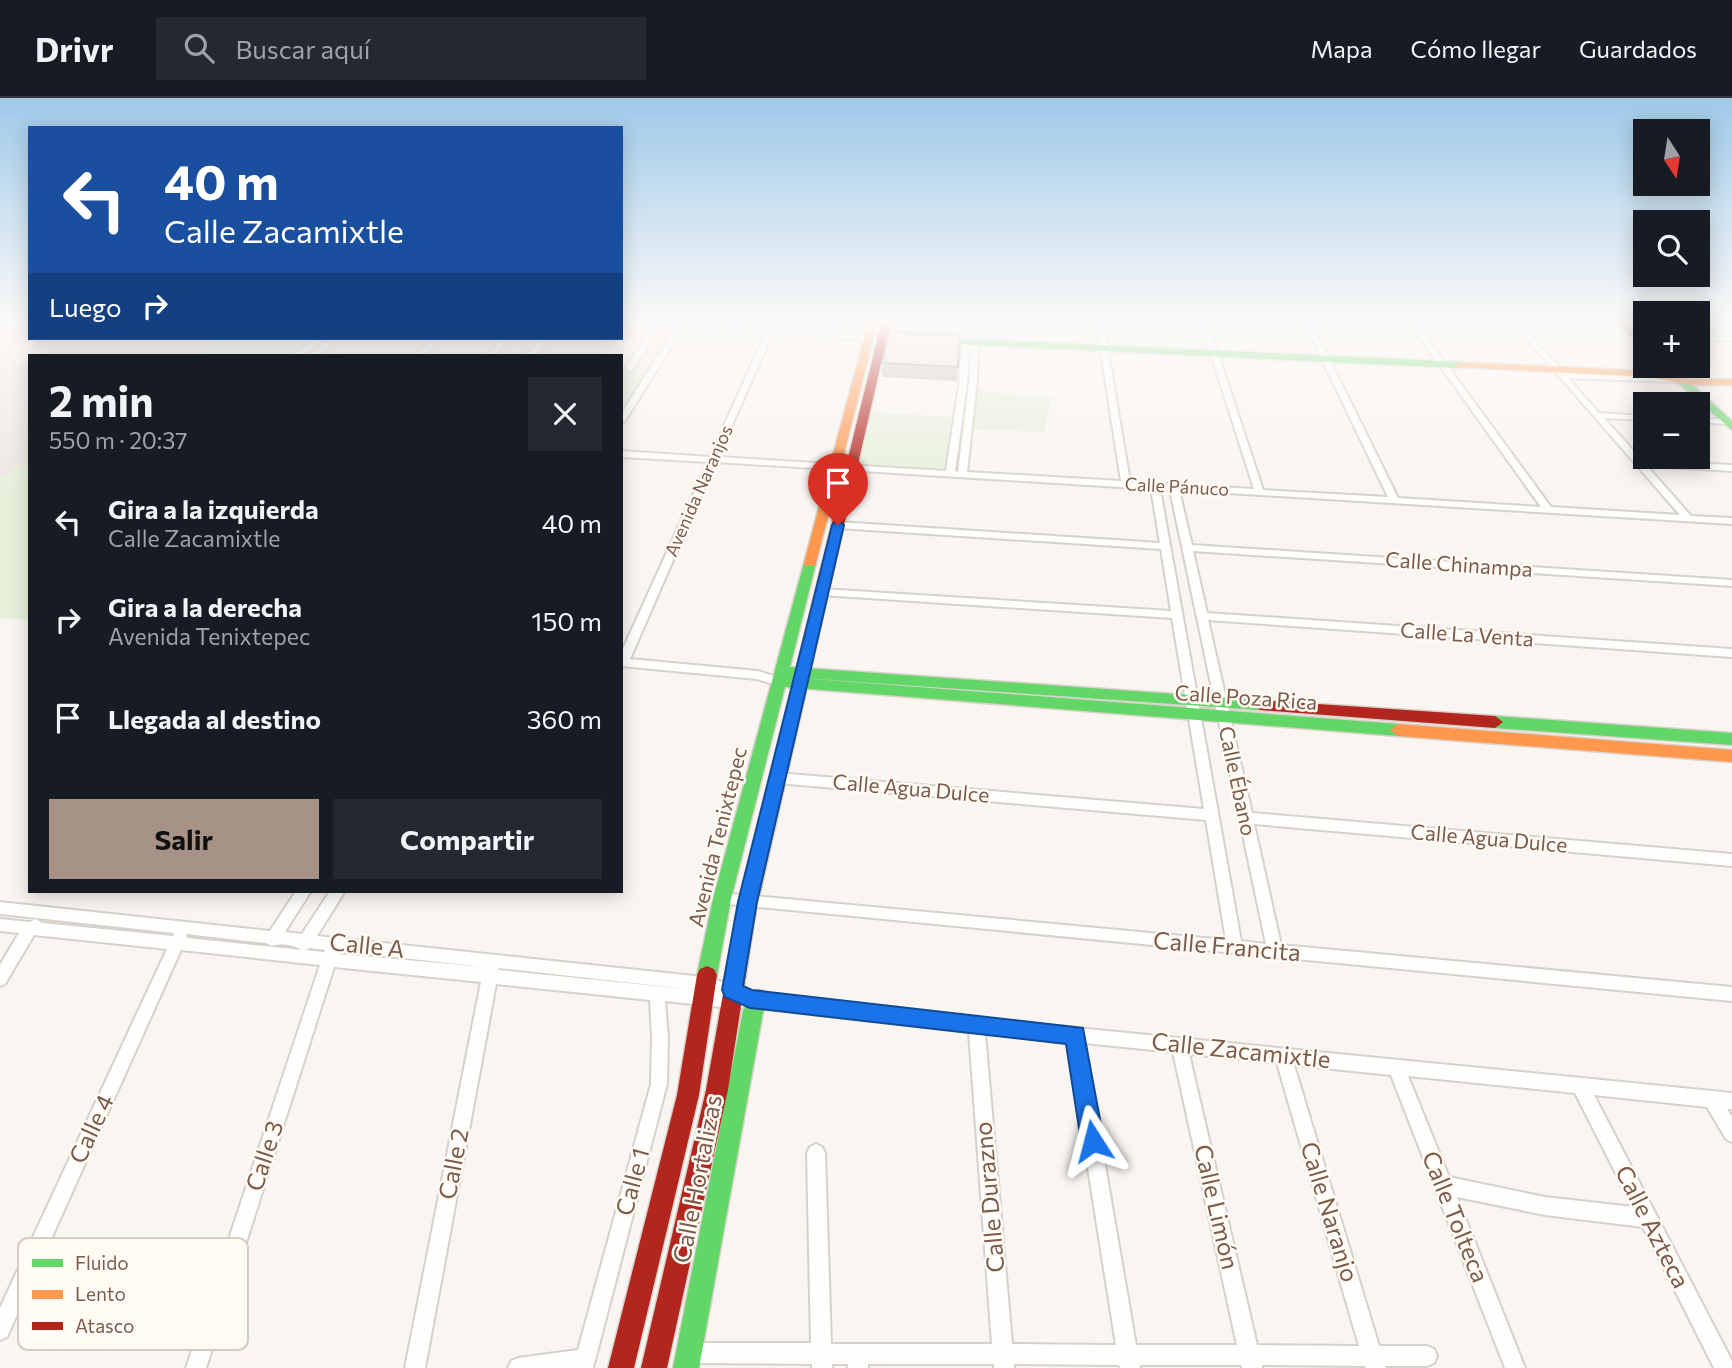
<!DOCTYPE html>
<html lang="es">
<meta charset="utf-8">
<style>
:root{--surface:#171b24;--page:#242831;--text:#f1f3f6;--muted:#9ea1a6;--line:#363941;--accent:#a69286}
body{margin:0;font-family:Commissioner,sans-serif;background:var(--page);color:var(--text);height:100vh;display:flex;flex-direction:column;font-size:26px;white-space:nowrap}
*{box-sizing:border-box;margin:0}
p{font-size:23px;color:var(--muted)}
.icon{flex:none;width:38px;height:38px;fill:none;stroke:currentColor;stroke-width:2;stroke-linecap:round;stroke-linejoin:round}
.map{position:relative;flex:1;overflow:hidden}
.details{position:absolute;left:28px;top:256px;width:595px;height:539px;display:flex;flex-direction:column;background:var(--surface);border-radius:0px;box-shadow:0 4px 18px #0003}
.details>*{flex:none}
.top-card{position:absolute;left:28px;top:28px;width:595px;height:214px;border-radius:0px;box-shadow:0 4px 18px #0003;background:#1a4fa0;color:#fff;overflow:hidden}
.needle{width:46px;rotate:168deg}
.controls{position:absolute;left:1633px;top:21px;display:grid;gap:14px}
.controls a{display:grid;place-items:center;width:77px;height:77px;border-radius:0px;background:var(--surface);box-shadow:0 4px 18px #0003;font-size:35px}
.pin{position:absolute;display:grid;place-items:center;width:60px;height:60px;color:#fff;margin:-72px -30px;border-radius:50% 50% 50% 0;rotate:-45deg;box-shadow:0 0 7px #0007}
.pin .icon{rotate:45deg}
.me{position:absolute;width:77px;margin:-38px;rotate:351deg;stroke-linejoin:round;filter:drop-shadow(0 0 5px #0008)}
.turn{display:flex;align-items:center;gap:24px;height:147px;padding:0 21px;font-size:32px}
.turn .icon{width:91px;height:91px;stroke-width:2.5}
.turn b{display:block;font-size:49px;line-height:60px}
.then{display:flex;align-items:center;height:66px;padding:0 21px;background:#0003;gap:14px;font-size:26px}
.round{display:grid;place-items:center;flex:none;width:74px;height:74px;border-radius:0px;background:var(--page)}
.overview{display:flex;align-items:center;justify-content:space-between;height:119px;padding:0 21px}
h1{font-size:42px;font-weight:700;line-height:52px}
.button{display:flex;gap:14px;margin-top:auto;padding:14px 21px}
.button a{flex:1;height:80px;border-radius:0px;background:var(--accent);color:#111;font-size:28px;font-weight:700;line-height:80px;text-align:center}
.button a+a{background:var(--page);color:var(--text)}
ul{padding:0;list-style:none}
li{display:flex;align-items:center;gap:21px;height:98px;padding:0 21px}
li div{flex:1}
li b{display:block;font-size:26px}
li em{font-style:normal}
header{display:flex;align-items:center;gap:42px;box-sizing:border-box;height:98px;padding:0 35px;background:var(--surface);border-bottom:2px solid var(--line)}
header strong{font-size:33px}
nav{display:flex;gap:38px;margin-inline-start:auto;font-size:24px}
.search{width:490px;height:63px;background:var(--page);display:flex;align-items:center;gap:18px;box-sizing:border-box;padding:0 24px;border-radius:0px;color:var(--muted);font-size:26px}
.map>svg:first-child{display:block}
.residential{fill:#f2e8de}
.industrial{fill:#ede5e0}
.green{fill:#e7f0db}
.lines{fill:none;stroke-linecap:round;stroke-linejoin:round}
.street-casing{stroke:#d7d1cb;stroke-width:4}
.fast-casing{stroke:#d9d2cb;stroke-width:3}
.slow-casing{stroke:#d9d2cb;stroke-width:3}
.jam-casing{stroke:#d9d2cb;stroke-width:3}
.street{fill:#fefefd;fill-rule:evenodd}
.fast{fill:#63d668;fill-rule:evenodd}
.slow{fill:#ff974d;fill-rule:evenodd}
.jam{fill:#b3261e;fill-rule:evenodd}
.wall{fill:#c6bfb9}
.building{fill:#e6ded7;stroke:#a19b96;stroke-width:2}
.route{fill:#1a73e8;stroke:#114b97;stroke-width:2}
.labels{text-anchor:middle;stroke-width:5;stroke-linejoin:round;paint-order:stroke}
.far-street-label{font-size:18px;fill:#7a5c4d;stroke:#fffaf3}
.street-label{font-size:21px;fill:#7a5c4d;stroke:#fffaf3}
.near-street-label{font-size:24px;fill:#7a5c4d;stroke:#fffaf3}
.key{fill:#fffaf3;stroke:#d7cbc1;stroke-width:2}
.key-label{font-size:19px;fill:#7a5c4d}
</style>
<header>
<strong>Drivr</strong>
<div class="search"><svg class="icon" aria-label="search" viewBox="0 0 24 24"><circle cx="10" cy="10" r="6"/><path d="M15 15l6 6"/></svg>Buscar aquí</div>
<nav><a>Mapa</a><a>Cómo llegar</a><a>Guardados</a></nav>
</header>
<div class="map">
<svg width="1732" height="1270" viewBox="0 0 1732 1270">
<rect width="100%" height="100%" fill="#f9f5f0"/>
<path class="residential" d="M621,222H681L652,273L621,271V257H366L303,254L320,240H621Z"/>
<path class="industrial" d="M0,222H30V240H221L198,257H30V361L0,381Z"/>
<path class="green" d="M221,240H314L294,257H198Z
M621,273L646,274L621,316Z
M976,292L1052,300L1044,334L973,331Z
M871,314L952,319L948,374L857,369Z
M30,361V522L0,520V381Z"/>
<g class="lines">
<defs>
<path id="street" d="M661,222L664,224L662,226L678,227L682,224H685V227L767,232L771,222H778L774,232L869,238L873,240L869,242L772,237L718,359L946,373L959,287L962,243L966,241L970,243L967,287L955,373L958,374L969,284L970,244L974,242L978,244L977,284L967,374L1121,383L1096,222H1103L1130,384L1254,391L1200,222H1207L1263,392L1388,399L1303,222H1310L1398,400L1541,409L1407,222H1414L1551,409L1680,417L1510,222H1517L1564,275L1681,280V284H1678L1568,280L1599,315L1645,318V322L1604,320L1642,362L1732,367V373L1647,368L1691,418L1732,420V426L1179,392L1192,447L1732,482V488L1193,453L1207,515L1732,551V559L1208,522L1252,715L1732,756V768L1254,726L1281,847L1732,889V903L717,805L715,801L717,797L722,795L1226,842L1206,722L777,685L772,683L771,680L772,677L777,675L1204,711L1172,520L822,497L817,494L822,491L1171,513L1161,451L838,430L833,427L838,424L1160,445L1151,391L716,364L630,561L758,573L784,581L786,584L780,588L757,581L621,568V555L708,364L621,359V353L710,359L765,236L682,232L625,323L621,325V316L675,231L659,230L632,273H629L625,271L653,230L621,228V224L655,226L658,223ZM1160,391L1170,392L1266,846L1241,843Z
M1698,237L1732,239V243L1698,241Z
M316,240H324L302,257H294Z
M330,240H338L318,257H310Z
M434,240H442L424,257H416Z
M501,240H509L494,257H488Z
M541,240H549L535,257H527Z
M1698,320L1726,322L1730,324L1726,326L1698,324Z
M296,793H311L285,834L302,836L330,793H345L317,838L704,879L741,889L743,895L759,894L976,920L1732,995V1011H1727L1732,1019V1044L1726,1041L1707,1009L1594,997L1732,1263V1270H1714L1643,1129L1545,1117L1457,1099L1525,1270H1505L1391,977L1294,967L1379,1248H1427L1434,1251L1437,1258L1434,1265L1427,1268H1385L1386,1270H1366L1365,1268L1262,1267V1270H1242L1241,1267H1140V1270H1120L1119,1267L1014,1266V1270H994V1266H868V1270H848V1266H832V1270H812V1266L689,1265L682,1262L679,1255L682,1248L689,1245H811L807,1055L810,1049L816,1046L822,1049L825,1055L831,1246H992L969,934L759,908L730,910L665,903L668,939L667,986L593,1270H508L511,1263L518,1260L578,1252L651,986L652,939L650,902L496,886L425,1270H405L481,884L334,869L206,1270H186L320,867L181,852L7,1239L0,1242V1210L167,851L34,837L5,886L0,888V867L19,835L0,833V821L29,824L36,821L42,825L173,838L174,835L0,816V804L270,833ZM186,836L266,845L272,848C281,845 294,847 302,852L187,840ZM310,850L325,852L324,854L305,852ZM338,853L485,869L338,856ZM498,870L704,893H705L499,872ZM985,935L1068,944L1116,1247L1012,1246ZM1084,945L1173,954L1237,1247H1136ZM1189,956L1277,965L1359,1248L1257,1247ZM1408,978L1575,995L1633,1109L1545,1099L1449,1079Z"/>
<path id="fast" d="M867,232L950,235L952,237L947,240L1460,264L1465,267L1460,270L935,245L930,242L935,239L870,237L867,236Z
M1675,278H1683L1732,323V332L1675,282Z
M810,461L816,465L790,569L1260,602L1268,607L1260,612L787,579L1398,626L1406,632L1398,638L785,589L731,801L717,877L714,883L707,886L700,883L697,877L713,801L804,465Z
M1495,618L1732,635V647L1495,630L1487,624Z
M759,892L766,894L769,901L763,914L699,1270H673L743,913L752,894Z"/>
<path id="slow" d="M869,222H878L816,465L815,468H805L804,465Z
M1460,264L1648,273L1689,281H1732V287H1689L1648,279L1457,269L1455,267Z
M814,523L821,527L755,817L753,823L746,825L739,823L737,817L807,527Z
M1398,626L1732,652V664L1398,638L1390,632Z"/>
<path id="jam" d="M882,222H891L821,527L814,531L807,527Z
M1613,222H1623L1645,243V251Z
M1260,602L1495,618L1503,624L1495,630L1260,612L1252,607Z
M746,809L753,811L755,817L728,992L667,1270H641L706,992L737,817L739,811Z
M707,868L714,871L717,877L699,997L634,1270H608L677,997L697,877L700,871Z"/>
</defs>
<use href="#street" class="street-casing"/>
<use href="#fast" class="fast-casing"/>
<use href="#slow" class="slow-casing"/>
<use href="#jam" class="jam-casing"/>
<use href="#street" class="street"/>
<use href="#fast" class="fast"/>
<use href="#slow" class="slow"/>
<use href="#jam" class="jam"/>
</g>
<path class="wall" d="M960,236L957,283L882,279V265L922,237Z"/>
<path class="building" d="M890,232L922,237L960,236L958,269L882,265Z"/>
<linearGradient id="sky" x2="0" y2="1"><stop stop-color="#9ec9e9"/><stop offset="0.56" stop-color="#fcfaf8"/><stop offset="1" stop-color="#fcfaf8" stop-opacity="0"/></linearGradient>
<rect width="1732" height="400" fill="url(#sky)"/>
<path class="route" d="M838,423L844,427L757,804L743,888L752,892L1083,930L1104,1043L1101,1051L1093,1054L1085,1051L1081,1043L1066,946L750,910L725,899L722,892L738,804L832,427Z"/>
<g class="labels">
<g class="far-street-label">
<text transform="translate(1177 389) rotate(3)" y="6">Calle Pánuco</text>
<text transform="translate(699 393) rotate(-66)" y="6">Avenida Naranjos</text>
</g>
<g class="street-label">
<text transform="translate(1459 467) rotate(4)" y="7">Calle Chinampa</text>
<text transform="translate(1467 537) rotate(4)" y="7">Calle La Venta</text>
<text transform="translate(1246 600) rotate(4)" y="7">Calle Poza Rica</text>
<text transform="translate(1237 683) rotate(78)" y="7">Calle Ébano</text>
<text transform="translate(911 691) rotate(5)" y="7">Calle Agua Dulce</text>
<text transform="translate(718 739) rotate(-76)" y="7">Avenida Tenixtepec</text>
<text transform="translate(1489 741) rotate(5)" y="7">Calle Agua Dulce</text>
</g>
<g class="near-street-label">
<text transform="translate(367 848) rotate(6)" y="8">Calle A</text>
<text transform="translate(1227 849) rotate(5)" y="8">Calle Francita</text>
<text transform="translate(1241 953) rotate(6)" y="8">Calle Zacamixtle</text>
<text transform="translate(92 1031) rotate(-65)" y="8">Calle 4</text>
<text transform="translate(265 1058) rotate(-72)" y="8">Calle 3</text>
<text transform="translate(454 1066) rotate(-79)" y="8">Calle 2</text>
<text transform="translate(698 1081) rotate(-79)" y="8">Calle Hortalizas</text>
<text transform="translate(633 1084) rotate(-75)" y="8">Calle 1</text>
<text transform="translate(990 1099) rotate(-95)" y="8">Calle Durazno</text>
<text transform="translate(1216 1109) rotate(77)" y="8">Calle Limón</text>
<text transform="translate(1329 1114) rotate(73)" y="8">Calle Naranjo</text>
<text transform="translate(1455 1119) rotate(68)" y="8">Calle Tolteca</text>
<text transform="translate(1652 1129) rotate(63)" y="8">Calle Azteca</text>
</g>
</g>
<rect x="18" y="1140" width="230" height="112" rx="10" class="key"/>
<rect x="32" y="1161" width="31" height="8" fill="#63d668"/>
<rect x="32" y="1192" width="31" height="9" fill="#ff974d"/>
<rect x="32" y="1224" width="31" height="8" fill="#b3261e"/>
<g class="key-label">
<text x="75" y="1172">Fluido</text>
<text x="75" y="1203">Lento</text>
<text x="75" y="1235">Atasco</text>
</g>
</svg>
<div class="controls">
<a><svg class="needle" viewBox="-14 -14 28 28"><path d="M0-13l5 13h-10z" fill="#e53935"/><path d="M0 13l5-13h-10z" fill="#9ea1a6"/></svg></a>
<a><svg class="icon" aria-label="search" viewBox="0 0 24 24"><circle cx="10" cy="10" r="6"/><path d="M15 15l6 6"/></svg></a>
<a>+</a>
<a>−</a>
</div>
<div class="pin" style="left:838px;top:427px;background:#d93025"><svg class="icon" aria-label="arrive" viewBox="0 0 24 24"><path d="M6 21V4h12l-3 4 3 4H6"/></svg></div>
<svg class="me" style="left:1093px;top:1043px" viewBox="-20 -20 40 40"><path d="M0-17L14 15 0 8-14 15z" fill="#1a73e8" stroke="#fff" stroke-width="4"/></svg>
<div class="top-card">
<div class="turn"><svg class="icon" aria-label="left" viewBox="0 0 24 24"><path d="M17 20v-9H6M10 6l-5 5 5 5"/></svg><div><b>40 m</b>Calle Zacamixtle</div></div>
<div class="then">Luego<svg class="icon" aria-label="right" viewBox="0 0 24 24"><path d="M7 20v-9h11M14 6l5 5-5 5"/></svg></div>
</div>
<section class="details">
<div class="overview"><div><h1>2 min</h1><p>550 m · 20:37</p></div><a class="round"><svg class="icon" aria-label="close" viewBox="0 0 24 24"><path d="M6 6l12 12M18 6L6 18"/></svg></a></div>
<ul>
<li><svg class="icon" aria-label="left" viewBox="0 0 24 24"><path d="M17 20v-9H6M10 6l-5 5 5 5"/></svg><div><b>Gira a la izquierda</b><p>Calle Zacamixtle</p></div><em>40 m</em></li>
<li><svg class="icon" aria-label="right" viewBox="0 0 24 24"><path d="M7 20v-9h11M14 6l5 5-5 5"/></svg><div><b>Gira a la derecha</b><p>Avenida Tenixtepec</p></div><em>150 m</em></li>
<li><svg class="icon" aria-label="arrive" viewBox="0 0 24 24"><path d="M6 21V4h12l-3 4 3 4H6"/></svg><div><b>Llegada al destino</b></div><em>360 m</em></li>
</ul>
<div class="button"><a>Salir</a><a>Compartir</a></div>
</section>
</div>
